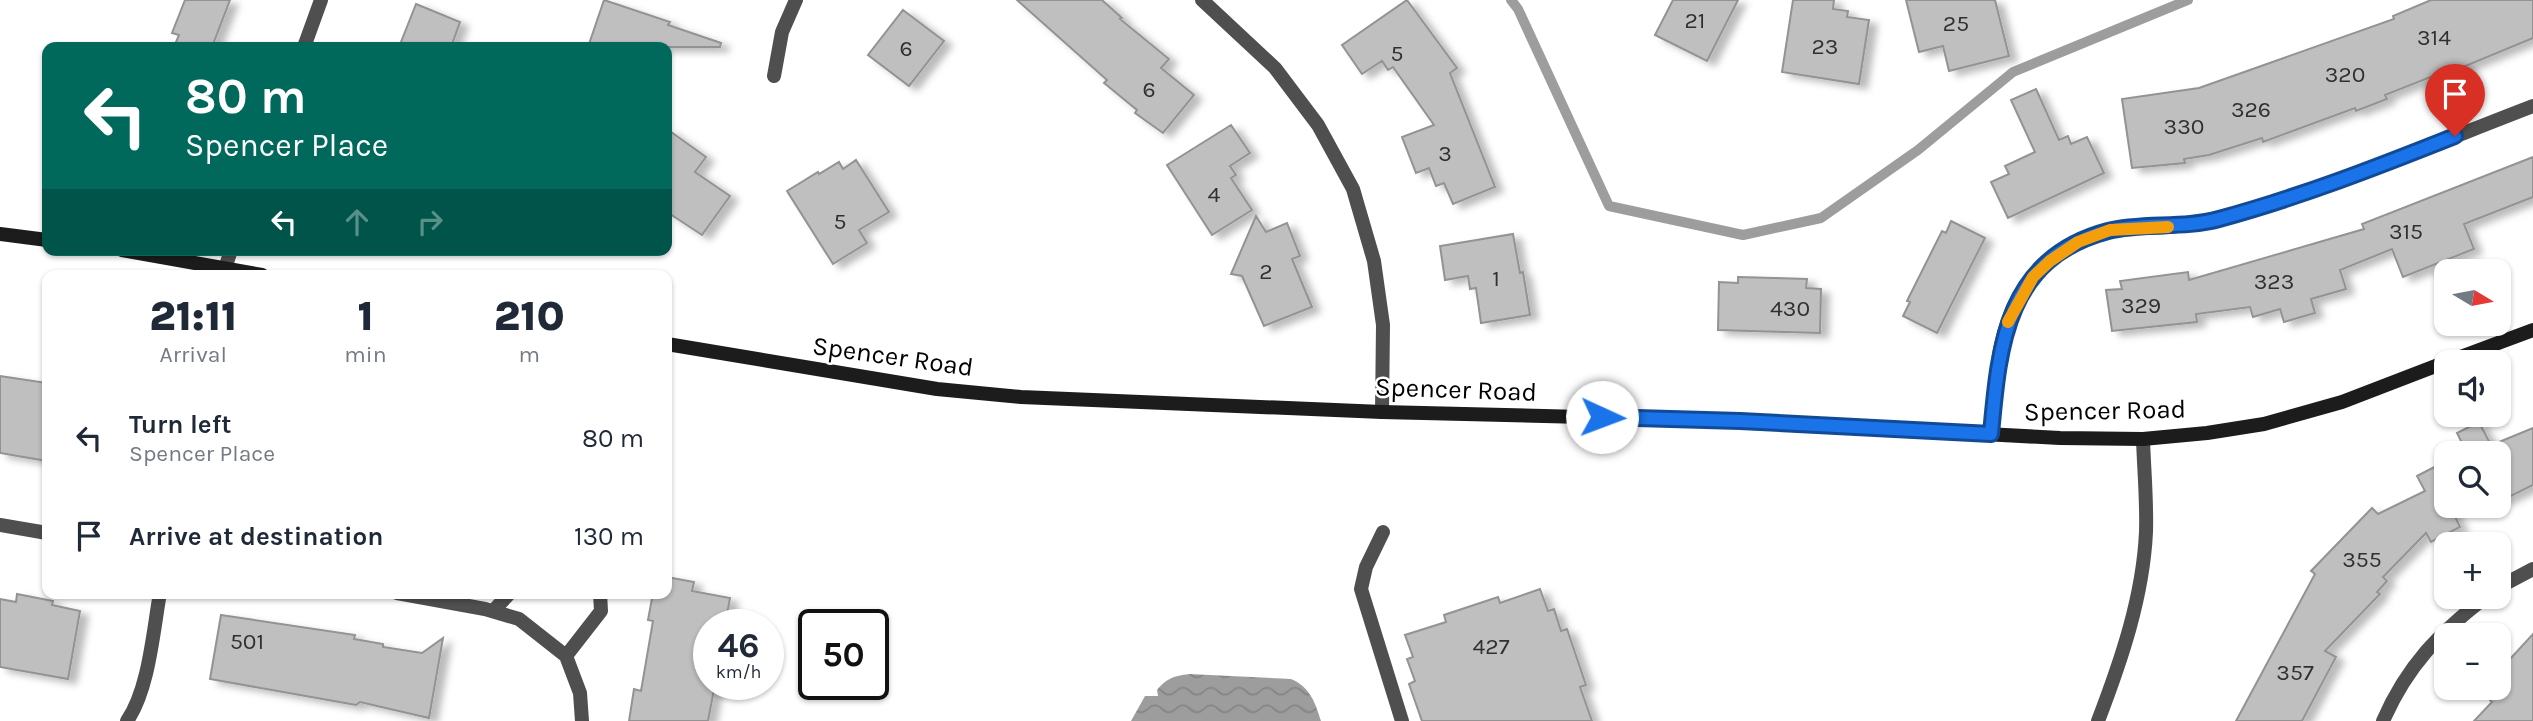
<!DOCTYPE html>
<meta charset="utf-8">
<style>
:root{--surface:#fff;--page:#f6f6f7;--text:#1f2937;--muted:#747a83}
body{margin:0;font-family:Karla,sans-serif;background:var(--page);color:var(--text);height:100vh;display:flex;flex-direction:column;font-size:26px;white-space:nowrap}
*{box-sizing:border-box;margin:0}
p{font-size:23px;color:var(--muted)}
.icon{flex:none;width:38px;height:38px;fill:none;stroke:currentColor;stroke-width:2;stroke-linecap:round;stroke-linejoin:round}
.map{position:relative;flex:1;overflow:hidden}
.sheet{position:absolute;left:42px;top:270px;width:630px;height:329px;display:flex;flex-direction:column;background:var(--surface);border-radius:14px;box-shadow:0 2px 5px #0004}
.sheet>*{flex:none}
.banner{position:absolute;left:42px;top:42px;width:630px;height:214px;border-radius:14px;box-shadow:0 2px 5px #0004;background:#00695c;color:#fff;overflow:hidden}
.needle{width:46px;rotate:100deg}
.buttons{position:absolute;left:2434px;top:259px;display:grid;gap:14px}
.buttons a{display:grid;place-items:center;width:77px;height:77px;border-radius:14px;background:var(--surface);box-shadow:0 2px 5px #0004;font-size:35px}
.speed{position:absolute;left:693px;top:609px;display:flex;gap:14px;font-size:35px;font-weight:700;text-align:center}
.speed>*{display:grid;place-content:center;width:91px;height:91px;border-radius:50%;background:var(--surface);box-shadow:0 2px 5px #0004;line-height:1}
.speed small{font-size:18px;font-weight:400}
.speed .limit{border:4px solid #111;border-radius:10px;background:#fff;color:#111}
.pin{position:absolute;display:grid;place-items:center;width:60px;height:60px;color:#fff;margin:-72px -30px;border-radius:50% 50% 50% 0;rotate:-45deg;box-shadow:0 0 7px #0007}
.pin .icon{rotate:45deg}
.me{position:absolute;width:77px;margin:-38px;rotate:92deg;stroke-linejoin:round;filter:drop-shadow(0 0 5px #0008)}
.turn{display:flex;align-items:center;gap:24px;height:147px;padding:0 28px;font-size:32px}
.turn .icon{width:91px;height:91px;stroke-width:2.5}
.turn b{display:block;font-size:49px;line-height:60px}
.lanes{display:flex;align-items:center;height:66px;padding:0 28px;background:#0003;justify-content:center;gap:35px;direction:ltr}
.lanes .off{opacity:.35}
.eta{display:flex;justify-content:space-evenly;align-items:center;height:119px;text-align:center}
.eta b{font-size:42px;font-weight:800;line-height:49px}
ul{padding:0;list-style:none}
li{display:flex;align-items:center;gap:21px;height:98px;padding:0 28px}
li div{flex:1}
li b{display:block;font-size:26px}
li em{font-style:normal}
.map>svg:first-child{display:block}
.water{fill:url(#water-waves)}
.lines{fill:none;stroke-linecap:round;stroke-linejoin:round}
.stream{stroke:#9d9d9d;stroke-width:10}
.building{fill:#bfbfbf;stroke:#939393;stroke-width:2;filter:url(#shadow)}
.service{stroke:#4f4f4f;stroke-width:14}
.minor{stroke:#4f4f4f;stroke-width:14}
.tertiary{stroke:#4f4f4f;stroke-width:14}
.secondary{stroke:#1c1c1c;stroke-width:14}
.route-casing{stroke:#114b97;stroke-width:18}
.route{stroke:#1a73e8;stroke-width:12}
.slow{stroke:#f59e0b;stroke-width:12}
.labels{text-anchor:middle;stroke-width:5;stroke-linejoin:round;paint-order:stroke}
.number-label{font-size:23px;fill:#303030}
.street-label{font-size:26px;fill:#000;stroke:#fff}
</style>
<div class="map">
<svg width="2533" height="721" viewBox="0 0 2533 721">
<defs>
<pattern id="water-waves" width="16" height="10" patternUnits="userSpaceOnUse" patternTransform="scale(1.75)"><rect width="16" height="10" fill="#9d9d9d"/><path d="M0 5q4-4 8 0t8 0" fill="none" stroke="#858585"/></pattern>
<filter id="shadow"><feDropShadow dx="8" dy="4.5" stdDeviation="3.5" flood-color="#0004"/></filter>
</defs>
<rect width="100%" height="100%" fill="#fff"/>
<path class="water" d="M1189,674L1291,679C1310,687 1315,702 1321,721H1131L1145,696H1158L1157,690C1167,678 1174,676 1189,674Z"/>
<g class="lines">
<path class="stream" d="M1511,0L1518,9L1609,206L1743,235L1821,218L1918,150L2013,72L2188,0"/>
</g>
<path class="building" d="M185,0H230L212,47H174L179,35L172,33Z
M604,0L670,22L668,25L721,43L720,47H588Z
M1017,0H1102L1122,18L1120,19L1169,59L1161,68L1194,95L1163,133L1135,113L1137,110L1104,83L1107,80Z
M1407,0L1457,68L1450,73L1495,187L1453,204L1444,183L1436,186L1429,168L1416,173L1402,137L1434,125L1393,67L1388,70L1382,61L1362,74L1342,45Z
M1673,0H1738L1707,61L1655,35Z
M1793,0H1834L1833,9L1848,11L1847,17L1869,20L1859,84L1782,72Z
M1906,0H1995L2009,56L1949,71L1943,46L1919,52Z
M2431,0H2533V38L2444,75L2443,72L2385,95L2387,99L2356,111L2355,108L2263,142L2262,138L2209,155L2184,159L2185,163L2132,168L2122,99L2199,88L2394,19L2393,16Z
M416,4L460,22L451,47H399Z
M903,10L944,41L909,86L868,55Z
M2036,89L2059,140L2068,136L2071,144L2087,137L2104,173L2008,218L1991,182L2009,174L2005,166L2035,152L2011,100Z
M1231,125L1250,153L1230,166L1236,175L1231,178L1252,210L1212,235L1167,165Z
M667,129L706,157L695,172L730,196L702,235L667,212Z
M2533,157V197L2464,224L2474,249L2403,277L2392,249L2340,270L2346,289L2311,299L2315,313L2284,322L2280,309L2253,317L2250,307L2196,314L2197,322L2112,331L2106,290L2122,289L2120,281L2188,272L2189,280L2364,229L2362,224Z
M856,160L889,212L859,230L867,243L833,264L787,191L818,172L819,174L839,162L843,169Z
M1256,216L1266,232L1287,223L1300,256L1292,259L1312,307L1264,326L1242,276L1231,274Z
M1951,221L1985,238L1937,333L1903,316L1910,302L1907,301L1942,231L1946,233Z
M1513,234L1520,273L1523,272L1530,315L1481,323L1476,288L1470,289L1468,276L1445,280L1440,246Z
M1738,277L1807,279L1806,288L1821,289L1820,333L1718,330L1719,282L1738,283Z
M0,376L47,383V461L0,453Z
M2479,422L2495,453H2467L2457,433Z
M2533,428V485L2499,502V442Z
M2446,461V506H2450L2460,527L2431,542L2426,533L2383,577L2387,581L2377,592L2380,594L2325,651L2336,657L2302,721H2236L2315,574L2311,571L2372,508L2378,514L2425,491L2417,476Z
M667,577L694,582L692,591L730,598L725,625H709V684H715L708,721H629L634,689L641,691L653,621L648,620L653,593H667Z
M1540,589L1548,611L1554,609L1561,631L1567,629L1586,685L1580,687L1592,721H1422L1409,684L1415,681L1407,659L1413,657L1405,635L1446,622L1444,615L1498,597L1500,603Z
M17,594L53,601L52,605L80,611L68,679L0,667V599L16,602Z
M221,615L355,635L354,639L383,644V647L422,653L443,638L429,718L360,702L356,705L345,703L210,679Z
M2533,634V721H2474L2492,702L2488,698L2499,688V671Z"/>
<g class="lines">
<path class="service" d="M1383,532L1366,567L1361,589L1402,721"/>
<path class="minor" d="M1202,0L1275,68L1318,125L1353,189L1374,261L1383,325L1382,412
M304,47L321,0
M774,76L782,32L796,0
M223,275L231,250
M1991,434C1995,382 1996,314 2036,274C2056,254 2084,234 2113,230C2134,227 2156,229 2177,226C2211,222 2242,212 2274,202C2362,175 2447,139 2533,106
M0,525L47,533
M2499,587L2533,569
M397,593L485,609L519,619L566,656L580,693L582,721
M493,611L510,593
M566,656L601,611L600,593
M127,721C149,689 153,632 160,593
M2383,721C2407,666 2439,633 2486,597"/>
<path class="tertiary" d="M2098,721C2121,661 2143,597 2146,532C2147,501 2144,470 2143,439"/>
<path class="secondary" d="M0,234L47,240
M122,250L262,275
M667,344L937,389L1021,397L1382,412L1740,421L2060,438L2143,439L2207,433L2264,424L2342,402L2446,362
M2447,362L2533,330"/>
</g>
<g class="lines">
<defs>
<path id="route" d="M1602,417L1740,421L1991,434C1999,345 2006,258 2108,231C2142,222 2183,229 2219,219C2300,197 2377,167 2455,136"/>
</defs>
<use href="#route" class="route-casing"/>
<use href="#route" class="route"/>
<path class="slow" d="M2008,322L2033,277L2050,261L2078,242L2110,230L2168,227"/>
</g>
<g class="labels">
<g class="number-label">
<text x="1695" y="28">21</text>
<text x="1956" y="31">25</text>
<text x="2434" y="45">314</text>
<text x="1825" y="54">23</text>
<text x="906" y="56">6</text>
<text x="1397" y="61">5</text>
<text x="2345" y="82">320</text>
<text x="1149" y="97">6</text>
<text x="2251" y="117">326</text>
<text x="2184" y="134">330</text>
<text x="1445" y="161">3</text>
<text x="1214" y="202">4</text>
<text x="840" y="229">5</text>
<text x="2406" y="239">315</text>
<text x="1266" y="279">2</text>
<text x="1496" y="286">1</text>
<text x="2274" y="289">323</text>
<text x="2141" y="313">329</text>
<text x="1790" y="316">430</text>
<text x="2362" y="567">355</text>
<text x="247" y="649">501</text>
<text x="1491" y="654">427</text>
<text x="2295" y="680">357</text>
</g>
<g class="street-label">
<text transform="translate(893 356) rotate(8)" y="9">Spencer Road</text>
<text transform="translate(1456 389) rotate(2)" y="9">Spencer Road</text>
<text transform="translate(2105 410) rotate(-1)" y="9">Spencer Road</text>
</g>
</g>
</svg>
<div class="buttons">
<a><svg class="needle" viewBox="-14 -14 28 28"><path d="M0-13l5 13h-10z" fill="#e53935"/><path d="M0 13l5-13h-10z" fill="#747a83"/></svg></a>
<a><svg class="icon" aria-label="sound" viewBox="0 0 24 24"><path d="M4 9h4l5-4v14l-5-4H4zM17 9q2 3 0 6"/></svg></a>
<a><svg class="icon" aria-label="search" viewBox="0 0 24 24"><circle cx="10" cy="10" r="6"/><path d="M15 15l6 6"/></svg></a>
<a>+</a>
<a>−</a>
</div>
<div class="speed"><div>46<small>km/h</small></div><div class="limit">50</div></div>
<div class="pin" style="left:2455px;top:136px;background:#d93025"><svg class="icon" aria-label="arrive" viewBox="0 0 24 24"><path d="M6 21V4h12l-3 4 3 4H6"/></svg></div>
<svg class="me" style="left:1602px;top:417px" viewBox="-20 -20 40 40"><circle r="19" fill="#fff"/><path d="M0-13L10 11 0 6-10 11z" fill="#1a73e8"/></svg>
<div class="banner">
<div class="turn"><svg class="icon" aria-label="left" viewBox="0 0 24 24"><path d="M17 20v-9H6M10 6l-5 5 5 5"/></svg><div><b>80 m</b>Spencer Place</div></div>
<div class="lanes"><svg class="icon" aria-label="left" viewBox="0 0 24 24"><path d="M17 20v-9H6M10 6l-5 5 5 5"/></svg><svg class="icon off" aria-label="ahead" viewBox="0 0 24 24"><path d="M12 20V5M6 11l6-6 6 6"/></svg><svg class="icon off" aria-label="right" viewBox="0 0 24 24"><path d="M7 20v-9h11M14 6l5 5-5 5"/></svg></div>
</div>
<section class="sheet">
<div class="eta">
<div><b>21:11</b><p>Arrival</p></div>
<div><b>1</b><p>min</p></div>
<div><b>210</b><p>m</p></div>
</div>
<ul>
<li><svg class="icon" aria-label="left" viewBox="0 0 24 24"><path d="M17 20v-9H6M10 6l-5 5 5 5"/></svg><div><b>Turn left</b><p>Spencer Place</p></div><em>80 m</em></li>
<li><svg class="icon" aria-label="arrive" viewBox="0 0 24 24"><path d="M6 21V4h12l-3 4 3 4H6"/></svg><div><b>Arrive at destination</b></div><em>130 m</em></li>
</ul>
</section>
</div>
